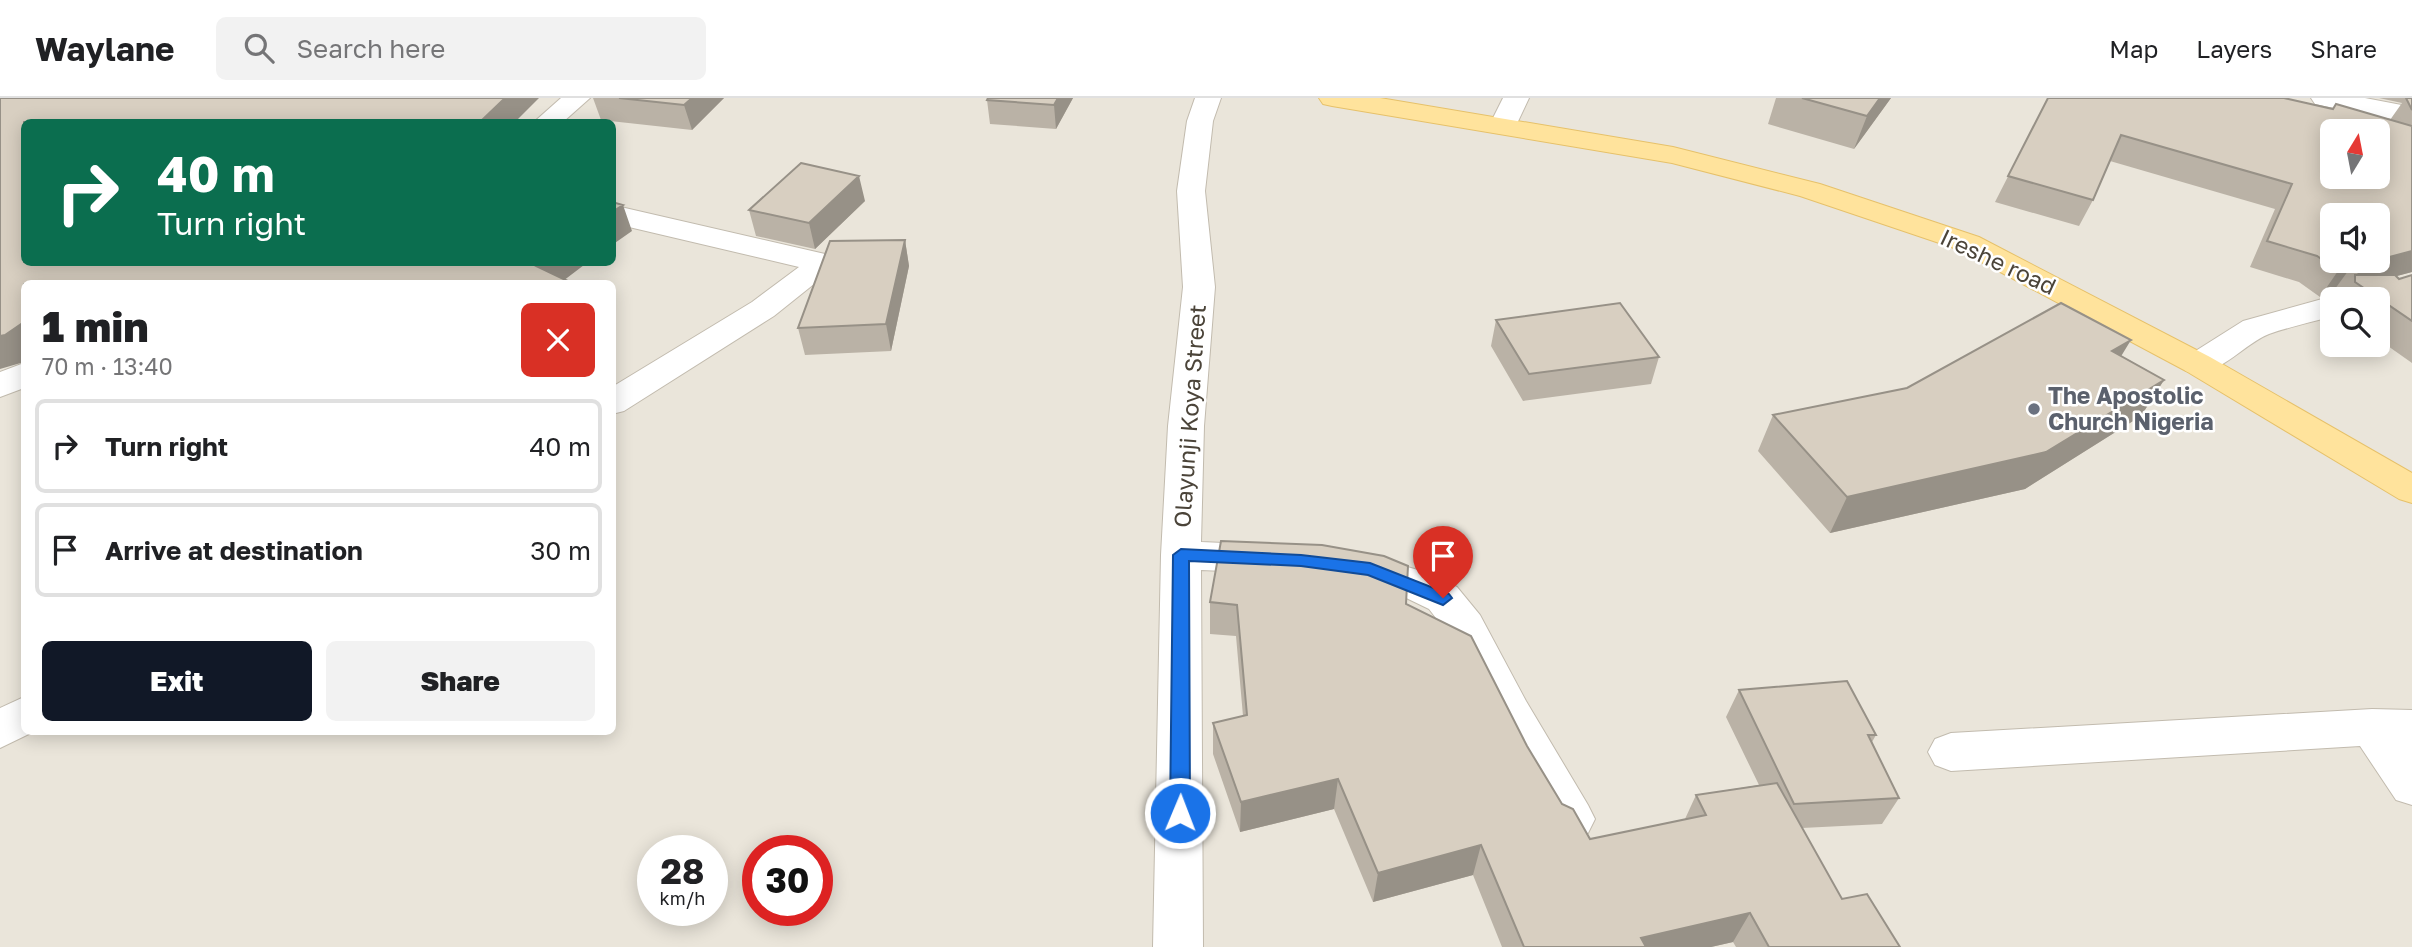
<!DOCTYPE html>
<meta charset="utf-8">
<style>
:root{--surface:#fff;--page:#f2f2f2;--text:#202124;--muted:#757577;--line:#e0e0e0;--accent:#111827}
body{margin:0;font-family:"Golos Text",sans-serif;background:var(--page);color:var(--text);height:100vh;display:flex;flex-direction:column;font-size:26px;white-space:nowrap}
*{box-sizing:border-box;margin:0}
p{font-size:23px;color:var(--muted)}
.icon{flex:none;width:38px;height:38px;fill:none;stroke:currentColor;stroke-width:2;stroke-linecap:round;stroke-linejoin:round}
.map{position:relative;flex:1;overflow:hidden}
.sheet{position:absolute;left:21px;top:182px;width:595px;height:455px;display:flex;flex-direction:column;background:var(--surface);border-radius:10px;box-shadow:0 4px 18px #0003}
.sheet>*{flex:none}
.guide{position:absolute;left:21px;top:21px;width:595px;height:147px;border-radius:10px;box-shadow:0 4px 18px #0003;background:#0b6e4f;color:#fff;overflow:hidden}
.needle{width:46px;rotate:10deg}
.fabs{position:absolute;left:2320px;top:21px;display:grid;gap:14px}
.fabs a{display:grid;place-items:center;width:70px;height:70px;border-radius:10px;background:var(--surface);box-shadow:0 4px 18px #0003;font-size:35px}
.speed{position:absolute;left:637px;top:737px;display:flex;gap:14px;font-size:35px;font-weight:700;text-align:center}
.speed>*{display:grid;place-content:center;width:91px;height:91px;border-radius:50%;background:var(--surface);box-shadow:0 4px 18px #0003;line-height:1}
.speed small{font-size:18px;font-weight:400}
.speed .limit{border:10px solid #d22;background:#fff;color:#111}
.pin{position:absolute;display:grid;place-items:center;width:60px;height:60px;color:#fff;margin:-72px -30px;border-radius:50% 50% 50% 0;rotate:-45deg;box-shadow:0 0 7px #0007}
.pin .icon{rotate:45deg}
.me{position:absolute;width:77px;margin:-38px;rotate:1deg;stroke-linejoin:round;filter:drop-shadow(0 0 5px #0008)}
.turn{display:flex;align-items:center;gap:24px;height:147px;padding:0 21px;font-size:32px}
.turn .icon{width:91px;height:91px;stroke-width:2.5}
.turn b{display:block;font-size:49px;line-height:60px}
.round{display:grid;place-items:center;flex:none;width:74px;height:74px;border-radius:10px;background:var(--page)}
.headline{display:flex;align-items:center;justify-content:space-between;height:119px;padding:0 21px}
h1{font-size:42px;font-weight:800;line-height:52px}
.button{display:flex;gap:14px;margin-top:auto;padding:14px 21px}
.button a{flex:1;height:80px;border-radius:10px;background:var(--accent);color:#fff;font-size:28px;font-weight:800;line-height:80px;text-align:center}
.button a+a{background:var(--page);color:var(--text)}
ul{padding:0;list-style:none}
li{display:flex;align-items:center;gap:21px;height:94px;margin:0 14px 10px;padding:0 7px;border:4px solid var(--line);border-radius:10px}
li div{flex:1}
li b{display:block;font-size:26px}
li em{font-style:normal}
header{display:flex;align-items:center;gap:42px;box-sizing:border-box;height:98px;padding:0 35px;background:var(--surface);border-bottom:2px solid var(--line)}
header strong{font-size:33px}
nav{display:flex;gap:38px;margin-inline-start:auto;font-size:24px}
.search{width:490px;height:63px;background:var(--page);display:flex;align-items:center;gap:18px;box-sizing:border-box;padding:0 24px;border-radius:10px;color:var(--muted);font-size:26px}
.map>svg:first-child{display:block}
.residential{fill:#eae5da;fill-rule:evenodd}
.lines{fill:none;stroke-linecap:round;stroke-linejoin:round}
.minor-casing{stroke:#c2bbae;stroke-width:2}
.major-casing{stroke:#e6c16a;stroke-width:2}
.minor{fill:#fff;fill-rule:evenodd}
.major{fill:#ffe39c;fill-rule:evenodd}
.wall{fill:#bab2a6}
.shaded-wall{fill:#979187}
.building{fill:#d8cfc1;stroke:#979187;stroke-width:2;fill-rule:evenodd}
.route{fill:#1a73e8;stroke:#114b97;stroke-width:2}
.worship-dot{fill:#6b7280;stroke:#fff;stroke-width:2.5}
.labels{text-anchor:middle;stroke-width:5;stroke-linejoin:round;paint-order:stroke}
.street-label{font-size:23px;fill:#4b4439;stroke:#fff}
.worship-label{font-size:23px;font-weight:bold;fill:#5b616d;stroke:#fff;text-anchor:start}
</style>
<header>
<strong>Waylane</strong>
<div class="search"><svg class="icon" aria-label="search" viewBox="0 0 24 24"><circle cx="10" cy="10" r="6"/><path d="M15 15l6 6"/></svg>Search here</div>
<nav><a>Map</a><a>Layers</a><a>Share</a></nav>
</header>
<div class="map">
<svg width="2412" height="849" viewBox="0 0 2412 849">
<rect width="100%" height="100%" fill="#f6f3ec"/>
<path class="residential" d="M0,0H2412V849H0ZM24,24H612V164H24ZM2333,33H2378V79H2333ZM2333,117H2378V163H2333ZM24,186H612V634H24ZM2333,201H2378V247H2333ZM653,752H712V812H653ZM758,752H817V812H758Z"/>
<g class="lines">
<defs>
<path id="minor" d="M561,0H590L563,24H534Z
M1195,0H1221L1213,23L1205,93L1215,189L1204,328L1201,444L1270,447L1284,451L1290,461L1284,471L1270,475L1201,472L1203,849H1153L1161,457L1168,328L1183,189L1177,93L1187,23Z
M1503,0H1529L1513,34H1493L1489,28Z
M2311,0H2365L2412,9V25L2324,8L2315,6Z
M612,107L825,156L834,170L774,218L624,313L612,316V289L752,204L799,169L612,125Z
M2333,198L2344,201H2333V218C2312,224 2289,229 2269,236C2241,247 2218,282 2186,273L2181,266L2186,259L2243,223Z
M24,265V290L0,299V274Z
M1358,455L1425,474L1457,489L1480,517L1526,603L1588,707L1595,721L1588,735L1571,741L1554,735L1494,629L1449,537L1429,511L1398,496L1344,480L1338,470L1344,460Z
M24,599V634H33L0,650V610Z
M2372,611L2412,612V707L2396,702L2360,648L1951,673L1935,667L1928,654L1935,641L1951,635Z"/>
<path id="major" d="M1319,0H1380L1673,49L1820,86L1979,139L2210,259L2412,375V405L2399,401L2186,273L1957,151L1800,98L1672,65L1332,8L1323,6Z"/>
</defs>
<use href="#minor" class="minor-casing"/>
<use href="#major" class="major-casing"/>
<use href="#minor" class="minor"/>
<use href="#major" class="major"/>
</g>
<path class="wall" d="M593,0H724L692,32L601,22Z
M1073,0L1056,31L990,26L987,2Z
M1776,0H1891L1854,51L1768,26Z
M2048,0L2333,11L2390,22L2402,5L2379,0H2412V174L2396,178L2399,181L2412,177V265L2378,241V201H2337L2340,198L2332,195L2320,199L2299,184L2250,169L2275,111L2110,63L2093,102L2079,128L1995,104Z
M865,103L815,151L756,138L749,112Z
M905,142L909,168L891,253L805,257L798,230Z
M1496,222L1659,259L1651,286L1523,303L1491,248Z
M2122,258L2164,282L2141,318L2025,391L1830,435L1758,353L1773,317Z
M1210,504L1406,506L1527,648L1562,706L1590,741L1685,721L1696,697L1759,687L1726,619L1739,592L1876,637L1872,644L1899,700L1882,726L1802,730L1842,801L1900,849H1736L1733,844L1711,849H1502L1473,777L1373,804L1334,711L1240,734L1213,656V625L1243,618L1236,538L1210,536Z"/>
<path class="shaded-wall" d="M505,0H539L515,24H480Z
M692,0H724L692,32L684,7Z
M1058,0H1073L1056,31L1054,7Z
M1880,0H1891L1854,51L1867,18Z
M859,78L865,103L815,151L809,125Z
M623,107L632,133L612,147V114Z
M905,142L909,168L891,253L886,226Z
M2412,153V174L2360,188L2355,179L2365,165Z
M540,164H588L559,186L536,168Z
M2351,169L2332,195L2320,199L2338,173Z
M24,224V264L0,271V238Z
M2131,242L2109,278L2112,253Z
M2164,282L2141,318L2025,391L1830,435L1847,399Z
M1338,681L1334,711L1240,734L1241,704Z
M1481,747L1473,777L1373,804L1378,775Z
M1750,815L1733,844L1711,849H1637L1641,840Z"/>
<path class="building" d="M0,0H505L480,24H24V164H540L536,168L574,186H24V224L5,237L0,238Z
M619,0H692L684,7Z
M988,0H1058L1054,7L987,2Z
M1802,0H1880L1867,18Z
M2048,0H2284L2333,11L2336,6L2412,28V153L2378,162V117H2333V163H2375L2365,165L2360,172L2351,169L2338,173L2317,158L2267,143L2292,86L2121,37L2093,102L2008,78ZM2333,33H2378V79H2333Z
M2406,0H2412V12Z
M801,65L859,78L809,125L749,112Z
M612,104L623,107L612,114Z
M905,142L886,226L798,230L830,143Z
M2355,177H2395L2399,181L2412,177V223L2355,184Z
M1620,205L1659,259L1529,276L1496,222Z
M2061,205L2131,242L2112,253L2164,282L2046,354L1847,399L1773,317L1907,290Z
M1221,443L1322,447L1384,458L1408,468L1406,506L1471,538L1527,648L1562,706L1573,711L1590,741L1706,717L1696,697L1777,685L1842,801L1867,796L1900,849H1769L1750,815L1641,840L1646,849H1524L1481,747L1378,775L1338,681L1241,704L1213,625L1247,617L1237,507L1210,504Z
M1847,583L1876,637H1868L1899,700L1794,706L1739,592Z"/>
<path class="route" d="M1181,451L1301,457L1370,465L1449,496L1452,500L1443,507L1368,477L1301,468L1189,463L1190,715L1187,721H1173L1170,715L1173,457Z"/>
<circle class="worship-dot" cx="2034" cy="311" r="7"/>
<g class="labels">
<g class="street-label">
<text transform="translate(1998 164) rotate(25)" y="8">Ireshe road</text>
<text transform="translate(1190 318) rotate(-86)" y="8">Olayunji Koya Street</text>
</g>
<g class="worship-label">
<text x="2048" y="306">The Apostolic<tspan x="2048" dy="26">Church Nigeria</tspan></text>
</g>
</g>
</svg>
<div class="fabs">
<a><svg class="needle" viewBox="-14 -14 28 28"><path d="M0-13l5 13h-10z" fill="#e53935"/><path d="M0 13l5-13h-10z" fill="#757577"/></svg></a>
<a><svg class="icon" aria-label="sound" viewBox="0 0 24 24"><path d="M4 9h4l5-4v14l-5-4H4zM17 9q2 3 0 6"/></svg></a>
<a><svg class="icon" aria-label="search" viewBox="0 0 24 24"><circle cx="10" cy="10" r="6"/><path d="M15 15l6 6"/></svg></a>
</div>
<div class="speed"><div>28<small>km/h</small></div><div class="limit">30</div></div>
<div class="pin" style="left:1443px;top:500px;background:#d93025"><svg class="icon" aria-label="arrive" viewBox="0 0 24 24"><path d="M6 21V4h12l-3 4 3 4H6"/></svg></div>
<svg class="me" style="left:1180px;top:715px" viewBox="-20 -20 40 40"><circle r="17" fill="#1a73e8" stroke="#fff" stroke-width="3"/><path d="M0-11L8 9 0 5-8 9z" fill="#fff"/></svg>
<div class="guide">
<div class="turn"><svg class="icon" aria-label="right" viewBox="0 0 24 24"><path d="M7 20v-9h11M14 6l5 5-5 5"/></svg><div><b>40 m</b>Turn right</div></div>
</div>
<section class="sheet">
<div class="headline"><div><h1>1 min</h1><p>70 m · 13:40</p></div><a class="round" style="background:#d93025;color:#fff"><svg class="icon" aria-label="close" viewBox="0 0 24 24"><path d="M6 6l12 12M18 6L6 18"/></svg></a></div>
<ul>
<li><svg class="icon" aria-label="right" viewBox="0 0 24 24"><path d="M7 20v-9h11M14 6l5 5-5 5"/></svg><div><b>Turn right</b></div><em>40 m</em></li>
<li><svg class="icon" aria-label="arrive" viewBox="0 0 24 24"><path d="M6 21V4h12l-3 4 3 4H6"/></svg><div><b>Arrive at destination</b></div><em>30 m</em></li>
</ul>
<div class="button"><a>Exit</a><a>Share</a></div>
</section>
</div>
